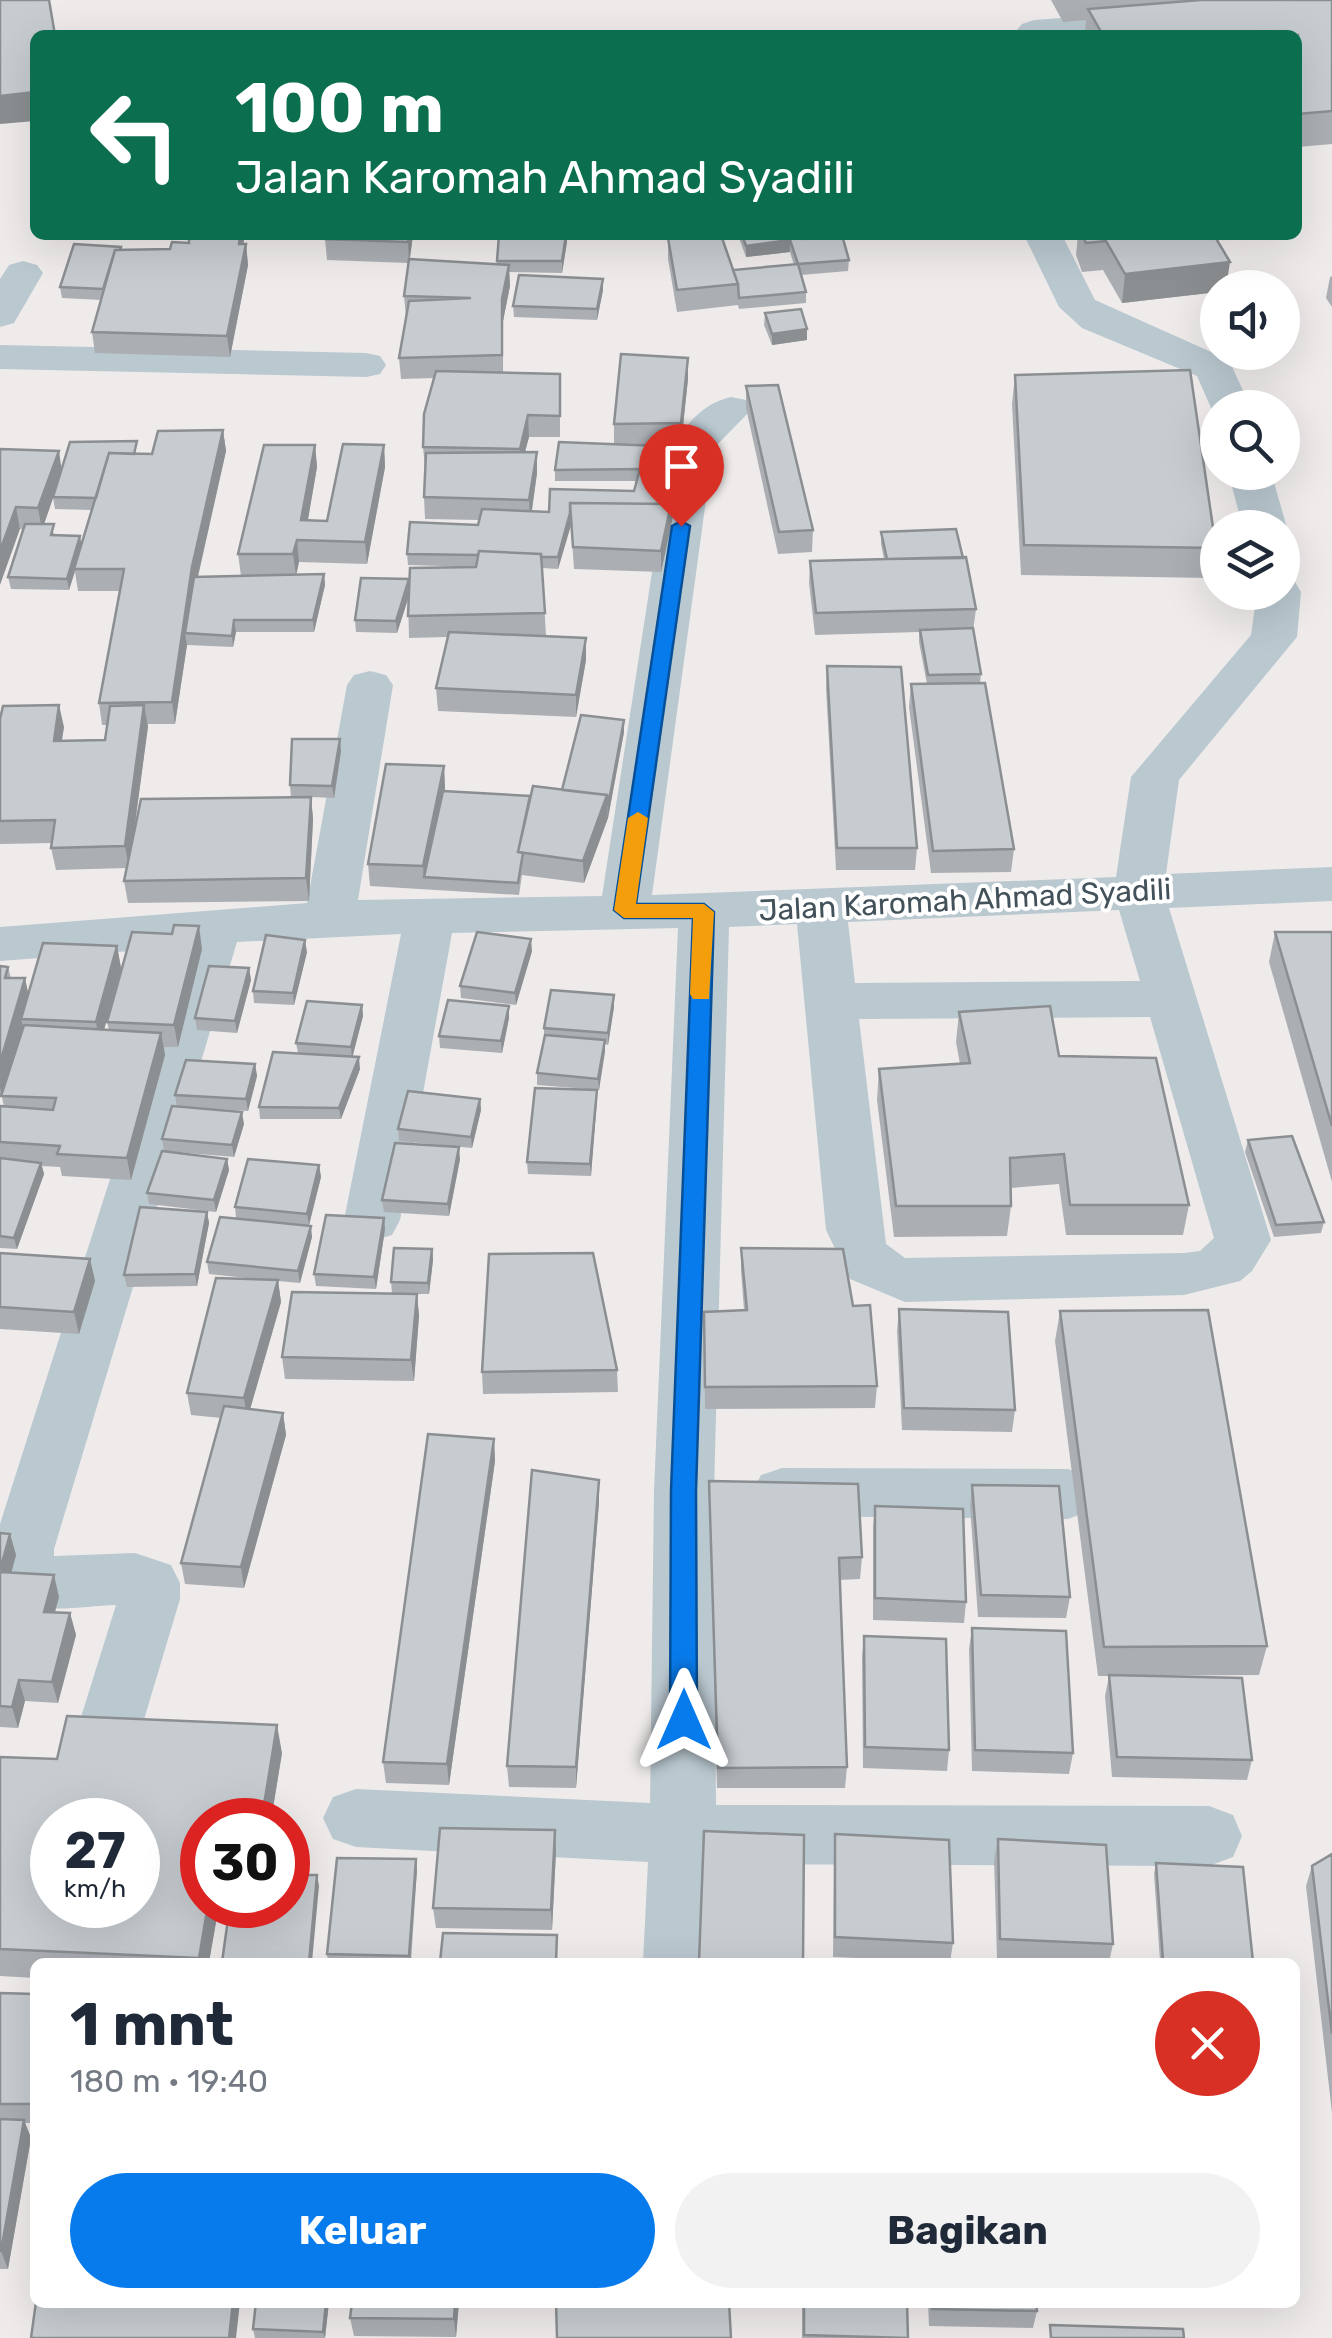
<!DOCTYPE html>
<html lang="id">
<meta charset="utf-8">
<style>
:root{--surface:#fff;--page:#f2f2f3;--text:#1f2937;--muted:#747a83;--accent:#087bec}
body{margin:0;font-family:Rubik,sans-serif;background:var(--page);color:var(--text);height:100vh;display:flex;flex-direction:column;font-size:38px;white-space:nowrap}
*{box-sizing:border-box;margin:0}
p{font-size:32px;color:var(--muted)}
.icon{flex:none;width:55px;height:55px;fill:none;stroke:currentColor;stroke-width:2;stroke-linecap:round;stroke-linejoin:round}
.map{position:relative;flex:1;overflow:hidden}
.panel{position:absolute;left:30px;top:1958px;width:1270px;height:350px;display:flex;flex-direction:column;background:var(--surface);border-radius:15px;box-shadow:0 10px 40px #0002}
.panel>*{flex:none}
.banner{position:absolute;left:30px;top:30px;width:1272px;height:210px;border-radius:15px;box-shadow:0 10px 40px #0002;background:#0b6e4f;color:#fff;overflow:hidden}
.fabs{position:absolute;left:1200px;top:270px;display:grid;gap:20px}
.fabs a{display:grid;place-items:center;width:100px;height:100px;border-radius:50%;background:var(--surface);box-shadow:0 10px 40px #0002;font-size:50px}
.speed{position:absolute;left:30px;top:1798px;display:flex;gap:20px;font-size:50px;font-weight:700;text-align:center}
.speed>*{display:grid;place-content:center;width:130px;height:130px;border-radius:50%;background:var(--surface);box-shadow:0 10px 40px #0002;line-height:1}
.speed small{font-size:25px;font-weight:400}
.speed .limit{border:15px solid #d22;background:#fff;color:#111}
.pin{position:absolute;display:grid;place-items:center;width:85px;height:85px;color:#fff;margin:-102px -42px;border-radius:50% 50% 50% 0;rotate:-45deg;box-shadow:0 0 10px #0007}
.pin .icon{rotate:45deg}
.me{position:absolute;width:110px;margin:-55px;rotate:0deg;stroke-linejoin:round;filter:drop-shadow(0 0 8px #0008)}
.turn{display:flex;align-items:center;gap:35px;height:210px;padding:0 40px;font-size:45px}
.turn .icon{width:130px;height:130px;stroke-width:2.5}
.turn b{display:block;font-size:70px;line-height:85px}
.round{display:grid;place-items:center;flex:none;width:105px;height:105px;border-radius:52px;background:var(--page)}
.headline{display:flex;align-items:center;justify-content:space-between;height:170px;padding:0 40px}
h1{font-size:60px;font-weight:700;line-height:75px}
.cta{display:flex;gap:20px;margin-top:auto;padding:20px 40px}
.cta a{flex:1;height:115px;border-radius:60px;background:var(--accent);color:#fff;font-size:40px;font-weight:700;line-height:115px;text-align:center}
.cta a+a{background:var(--page);color:var(--text)}
.map>svg:first-child{display:block}
.lines{fill:none;stroke-linecap:round;stroke-linejoin:round}
.minor{fill:#bac8d0;fill-rule:evenodd}
.wall{fill:#abafb4;fill-rule:evenodd}
.shaded-wall{fill:#8b8f92}
.building{fill:#c7ccd1;stroke:#8b8f92;stroke-width:2.5;fill-rule:evenodd}
.route{fill:#087bec;stroke:#055099;stroke-width:2.5}
.slow{fill:#f59e0b}
.labels{text-anchor:middle;stroke-width:8;stroke-linejoin:round;paint-order:stroke}
.street-label{font-size:30px;fill:#42515a;stroke:#fff}
</style>
<div class="map">
<svg width="1332" height="2338" viewBox="0 0 1332 2338">
<rect width="100%" height="100%" fill="#efebeb"/>
<g class="lines">
<path class="minor" d="M1161,11L1173,14L1178,21L1173,28L1116,35H1019L1016,31L1022,24L1034,20Z
M1024,235H1062L1095,300L1229,360L1251,408H1218L1215,417L1197,376L1082,328L1059,307Z
M23,261L37,265L43,273L14,323L0,327V279L9,265Z
M0,345L366,353L380,356L386,365L380,374L366,377L0,369Z
M731,397L746,400L752,409L713,449L652,895L1116,877L1131,777L1251,635L1257,592H1282V579L1295,582L1301,592L1297,637L1179,780L1166,874L1332,867V901L1169,908L1271,1240L1252,1271L1240,1281L1184,1295L905,1302L850,1279L826,1230L797,924L729,927L714,1491L716,1805L1209,1806L1233,1815L1242,1836L1233,1857L1209,1866L715,1864L711,1962H643L648,1862L356,1847L333,1839L323,1818L333,1797L356,1789L650,1803L654,1491L678,928L452,933L400,1220L392,1235L372,1241L352,1235L344,1220L401,934L237,942L54,1549V1556L135,1553L171,1565L180,1583V1599L140,1733L131,1753L108,1761L85,1753L76,1733L116,1605C78,1606 27,1619 0,1588V1524L184,947L0,961V927L307,903L347,685L354,675L370,671L386,675L393,685L358,900L602,896L671,449C687,424 701,404 731,397ZM1119,910L1140,981L855,983L848,922ZM1150,1017L1214,1238L1200,1251L1184,1253L905,1258L886,1244L859,1019Z
M1228,472H1271L1287,528L1282,534V528H1243Z
M782,1468L1068,1469L1089,1477L1098,1494L1089,1511L1068,1519L782,1516L761,1509L752,1492L761,1475Z"/>
</g>
<path class="wall" d="M1051,0H1332V144L1298,147V35H1085L1086,20L1063,22Z
M149,235H244V244H246L248,265L230,357L95,353L92,332L101,300L62,298L60,287L121,247L122,250L170,249L189,243V235Z
M413,235L410,259L497,264L499,235L567,242L562,273L509,272L510,286L503,321V372L560,374V437H529L525,452L537,473L532,511L549,512L634,491L637,481H555V470L614,444V424L688,379L681,445H647L683,458L671,526L661,572L574,569L571,525L558,569L542,568L546,635L528,636L586,638V660L576,717L438,711L436,688L448,637L409,638L408,599L397,633L356,632L355,620L409,579L477,567L408,565L407,554L478,525L479,520L425,519L424,497L425,469L423,447L434,378L401,379L399,358L406,317L404,296L409,263L327,260L325,239Z
M738,235H803L804,239L849,260L848,271L801,275L806,292V303L739,309L738,305L677,312L668,259V238L733,270L794,265L790,252L746,257Z
M1078,235H1214L1218,292L1122,303L1103,270L1082,272L1076,255Z
M1332,276V307L1326,298L1330,277Z
M603,279V290L597,320L514,317L513,306Z
M765,313L807,340L772,345L764,325Z
M1015,375L1216,548L1211,578L1021,575L1012,404Z
M746,386L813,530L812,552L778,554L746,408Z
M223,430L226,451L198,577L241,576L238,554L315,445L317,467L308,520L327,521L384,445L385,467L367,564L299,562L296,574H324L325,585L314,632H236L233,647L187,645L175,724H148L134,831L291,797L290,785L341,751L334,798L311,797L313,819L309,901L128,903L124,881L127,868L56,870L51,848L52,843L0,844V719L64,727L62,740H105L108,725H102L99,703L120,591H78L75,572L69,590L11,589L8,577L23,529H20L0,449L62,468L138,454H152ZM53,498L55,509L92,510L82,545L56,535L44,524Z
M881,532L976,609L973,631L981,674L980,683L1014,849L1011,872L931,873L909,707L911,684H927L919,642V632L815,635L809,583L810,561L884,559L881,544Z
M827,666L917,848L915,870H836L826,688Z
M624,720V732L608,818L584,883L522,875L519,895L370,886L368,864L444,766L445,791L530,796L562,790Z
M1275,932H1332V1182L1269,962Z
M117,946L121,968L104,1029L109,1030L107,1022L202,949L178,1047H164L165,1055L131,1180L62,1176L60,1167L42,1166L44,1174L17,1249L0,1248V1106L4,1107L2,1097H0V966L8,967L11,978L29,993Z
M532,951L516,1005L461,998L460,986Z
M307,952L294,1005L254,1003L253,991Z
M249,968L251,980L237,1033L197,1030L195,1018Z
M362,1005L363,1016L352,1056L360,1069L341,1119H260L259,1107L298,1053L296,1043Z
M509,1006V1018L502,1053L440,1048L439,1036Z
M614,1007L608,1045L605,1044L599,1090H597L591,1176L528,1174L527,1162L588,1089L537,1085V1073L544,1037V1028Z
M959,1012L1059,1056L1189,1205L1183,1235H1066L1059,1184L1011,1188V1206L1007,1236L894,1237L877,1100L879,1069L960,1064L956,1042Z
M255,1064L257,1076L248,1111L182,1107L244,1124L234,1157L164,1151L162,1139L177,1107L175,1095Z
M480,1099L481,1110L472,1148L399,1141L398,1129Z
M1248,1140L1324,1222L1321,1233L1274,1237L1245,1152Z
M227,1159L229,1170L216,1212L149,1204L147,1193Z
M460,1159L449,1216L384,1212L382,1200Z
M319,1165L321,1177L309,1225L312,1237L300,1283L278,1281L281,1302L250,1409L283,1413L286,1435L244,1588L185,1584L181,1563L221,1418L191,1415L187,1393L266,1280L209,1274L207,1262L236,1218L235,1207Z
M207,1212L209,1223L197,1286L127,1287L124,1275Z
M385,1229L376,1289L316,1286L314,1274Z
M741,1248L853,1306L877,1386L875,1408L705,1409L704,1312L744,1310L741,1270Z
M432,1249L433,1260L429,1294H417L419,1316L414,1381L285,1379L282,1357L392,1293L391,1282Z
M0,1253L90,1259L95,1281L79,1334L0,1329Z
M899,1309L1015,1410L1012,1432L902,1430L897,1331Z
M1060,1311L1267,1646L1259,1675L1120,1676L1252,1760L1247,1780L1112,1777L1105,1696L1109,1676H1098L1055,1341Z
M617,1370L618,1392L483,1394L482,1372Z
M494,1439L495,1461L449,1785L386,1783L383,1762Z
M709,1481L862,1557L860,1579L839,1580L847,1767L845,1788H717Z
M972,1485L1070,1597L1066,1618L978,1617L970,1506Z
M599,1502L576,1788L509,1787L507,1766Z
M875,1506L966,1602L964,1623L873,1620V1527Z
M0,1533L10,1534L16,1555L11,1573L59,1597L55,1612L70,1613L76,1635L58,1703L25,1701L18,1728L0,1727Z
M972,1628L1073,1753L1069,1774L972,1771L969,1649Z
M864,1636L949,1750L947,1771L863,1768L862,1657Z
M282,1753L271,1820H202V1905H219L209,1962H35V1978L0,1976V1757L57,1759Z
M555,1830L556,1851L552,1930L436,1928L433,1908Z
M835,1834L953,1943L950,1962L833,1957L834,1855Z
M998,1839L1113,1944L1109,1962L997,1958L994,1859Z
M1332,1854V2113L1306,1886L1312,1866Z
M1156,1863L1253,1962L1160,1961L1154,1874Z
M417,1870L411,1962H328L327,1954Z
M0,1993L35,1994V2123H25L31,2138L8,2269H0Z
M256,2302H329L325,2338H255L253,2329Z
M459,2302L456,2337L354,2336L350,2318Z
M802,2302H907L908,2338H802Z
M928,2302H1036L1037,2311L1033,2328L929,2326Z"/>
<path class="shaded-wall" d="M35,92V121L0,124V96Z
M240,235H244L242,260L246,244L248,265L230,357L227,336Z
M409,235H413L409,263L408,242Z
M567,235V242L562,273V261Z
M790,240V252L746,257V246Z
M1230,262L1226,288H1218V292L1122,303L1125,274Z
M509,265L510,286L503,321V377L502,299Z
M603,279V290L597,320V309Z
M807,329V340L772,345V334Z
M688,358V379L681,445V423Z
M528,415L529,437L520,470V449Z
M223,430L226,451L185,633L187,645L175,724L172,702L192,567Z
M315,445L317,467L304,542L301,520Z
M384,445L385,467L367,564L365,542Z
M683,447V458L671,526L661,572V551Z
M59,451L62,472L42,530L38,508Z
M537,452V473L530,522L529,500Z
M16,507L20,529L0,585V551Z
M570,513L571,525L558,569V557Z
M80,536L82,547L69,590L67,579Z
M297,540L299,562L296,576L293,554Z
M324,574L325,585L314,632L313,620Z
M411,579V590L397,633L396,621Z
M234,620L236,632L233,647L232,636Z
M586,638V660L576,717V695Z
M59,705L64,727L58,763L54,741Z
M144,705L148,727L129,868L125,846Z
M624,720V732L608,818V806Z
M340,739L341,751L334,798L332,786Z
M444,766L445,788L428,877H424L425,889L423,866Z
M607,795L608,818L584,883L583,861Z
M311,797L313,819L309,901L306,878Z
M199,926L202,949L178,1047L174,1025Z
M531,939L532,951L516,1005L515,993Z
M305,940L307,952L294,1005L293,993Z
M117,946L121,968L100,1045L96,1022Z
M249,968L251,980L237,1033L235,1021Z
M25,978L30,1001L21,1019L23,1027L2,1097L0,1088V1063Z
M614,995V1007L608,1045V1033Z
M362,1005L363,1016L352,1059L351,1047Z
M509,1006V1018L502,1053L501,1041Z
M161,1033L165,1055L131,1180L127,1158Z
M605,1040V1052L599,1090L598,1079Z
M359,1057L360,1069L341,1119L339,1108Z
M255,1064L257,1076L248,1111L246,1099Z
M597,1090V1101L591,1176L590,1164Z
M480,1099L481,1110L472,1148L471,1137Z
M242,1112L244,1124L234,1157L232,1145Z
M459,1147L460,1159L449,1216L448,1204Z
M227,1159L229,1170L216,1212L214,1200Z
M41,1163L44,1174L17,1249L14,1238Z
M319,1165L321,1177L309,1225L307,1214Z
M207,1212L209,1223L197,1286L195,1274Z
M384,1218L385,1229L376,1289L374,1277Z
M311,1226L312,1237L300,1283L298,1271Z
M432,1249L433,1260L429,1294L428,1283Z
M90,1259L95,1281L79,1334L74,1312Z
M278,1280L281,1302L247,1420L244,1398Z
M417,1294L419,1316L414,1381L411,1360Z
M283,1413L286,1435L244,1588L241,1567Z
M494,1439L495,1461L449,1785L447,1764Z
M599,1480V1502L576,1788V1767Z
M10,1534L16,1555L6,1593L0,1574Z
M54,1575L59,1597L49,1633L44,1612Z
M70,1613L76,1635L58,1703L52,1682Z
M19,1680L25,1701L18,1728L12,1707Z
M277,1725L282,1753L271,1820H265L263,1811Z
M555,1830L556,1851L552,1930L551,1910Z
M416,1859L417,1870L410,1962L409,1956Z
M317,1875L319,1886L312,1962H309Z
M208,1905H219L209,1962H200L199,1958Z
M24,2120L31,2138L8,2269L1,2251Z
M233,2302H240L236,2338H229Z
M326,2302H329L325,2338L323,2332Z
M455,2302H459L456,2337L454,2319Z"/>
<path class="building" d="M0,0H49L55,35H35V92L0,96Z
M1201,0H1332V111L1298,114V35H1103L1088,9Z
M189,235H240L239,244H246L227,336L92,332L115,250L170,249L172,242L189,243Z
M325,235H409L408,242L325,239Z
M499,235H566L562,261H497Z
M688,235H721L738,284L677,290L668,238Z
M742,235H803L804,239L842,235L849,260L798,264L790,240L746,246Z
M1082,235H1214L1230,262L1125,274L1106,241L1086,243Z
M74,244L121,247L120,250H115L103,289L60,287Z
M409,259L509,265L502,299V355L399,358L409,301L471,298L404,296Z
M798,264L806,292L739,298L738,284L733,270Z
M519,275L603,279L597,309L513,306Z
M801,309L807,329L772,334L765,313Z
M621,354L688,358L681,423L614,424Z
M1190,370L1216,548L1024,545L1015,375Z
M436,371L560,374V416L528,415L520,449L423,447L424,414Z
M778,385L813,530L779,532L746,386Z
M223,430L192,567L172,702L99,703L124,569H74L109,453L152,454L158,431Z
M137,441L134,454L109,453L96,498L53,497L70,442Z
M559,442L683,447L671,514V504L570,503V513L558,557H541V554L479,551L478,555L407,554L410,522L478,525L482,509L549,512L550,489L634,491L640,469L555,470Z
M343,444L384,445L365,542L297,540L293,554H238L264,445H315L301,520L327,521Z
M0,449L59,451L38,508L16,507L0,551Z
M537,452L529,500L424,497L426,453Z
M570,503L671,504L661,551L573,547Z
M25,524H54L51,535L80,536L67,579L8,577Z
M956,529L963,558L887,559L881,532Z
M479,551L541,554L545,613L408,616L410,568L476,567Z
M966,557L976,609L816,613L810,561Z
M324,574L313,620H234L232,636L185,633L194,577Z
M361,578L409,579L396,621L355,620Z
M973,628L981,674L928,675L920,630Z
M449,632L586,638L576,695L436,688Z
M827,666L901,667L917,848H837Z
M985,683L1014,849L933,851L911,684Z
M59,705L54,741L105,740L110,706L144,705L125,846L51,848L55,820L0,821V719L3,706Z
M581,715L624,720L608,806L607,795L562,790Z
M292,739H340L332,786L290,785Z
M386,764L444,766L423,866L368,864Z
M533,786L607,795L583,861L518,852Z
M443,791L530,796L518,852L523,853L518,883L424,877Z
M311,797L306,878L124,881L141,799Z
M174,925L199,926L174,1025L107,1022L132,932L172,934Z
M477,932L531,939L515,993L460,986Z
M1275,932H1332V1126Z
M266,935L305,940L293,993L253,991Z
M43,943L117,946L96,1022L21,1019Z
M0,966L8,967L5,978H25L0,1063Z
M209,966L249,968L235,1021L195,1018Z
M551,990L614,995L608,1033L544,1028Z
M448,1000L509,1006L501,1041L439,1036Z
M307,1001L362,1005L351,1047L296,1043Z
M1050,1006L1059,1056L1156,1058L1189,1205H1070L1064,1154L1010,1158L1011,1206H896L879,1069L970,1063L959,1012Z
M24,1025L161,1033L127,1158L57,1154L60,1146L0,1142V1106L53,1110L56,1098L1,1096Z
M545,1035L605,1040L598,1079L537,1073Z
M273,1052L359,1057L339,1108L259,1107Z
M186,1060L255,1064L246,1099L175,1095Z
M535,1088L597,1090L590,1164L527,1162Z
M408,1091L480,1099L471,1137L398,1129Z
M172,1106L242,1112L232,1145L162,1139Z
M1292,1136L1324,1222L1276,1225L1248,1140Z
M395,1143L459,1147L448,1204L382,1200Z
M162,1151L227,1159L214,1200L147,1193Z
M0,1158L41,1163L14,1238L0,1236Z
M248,1159L319,1165L307,1214L235,1207Z
M140,1207L207,1212L195,1274L124,1275Z
M326,1215L384,1218L374,1277L314,1274Z
M220,1217L311,1226L298,1271L207,1262Z
M394,1248L432,1249L428,1283L391,1282Z
M741,1248L843,1249L853,1306L870,1305L877,1386L705,1387L704,1312L747,1310Z
M0,1253L90,1259L74,1312L0,1307Z
M593,1253L617,1370L482,1372L489,1254Z
M216,1278L278,1280L244,1398L187,1393Z
M292,1292L417,1294L411,1360L282,1357Z
M899,1309L1008,1312L1015,1410L904,1408Z
M1208,1310L1267,1646L1104,1647L1060,1311Z
M224,1406L283,1413L241,1567L181,1563Z
M428,1434L494,1439L447,1764L383,1762Z
M532,1470L599,1480L576,1767L507,1766Z
M709,1481L858,1484L862,1557L839,1558L847,1767L718,1768Z
M972,1485L1059,1486L1070,1597L981,1595Z
M875,1506L963,1509L966,1602L875,1598Z
M0,1533L10,1534L0,1570Z
M0,1572L54,1575L44,1612L70,1613L52,1682L19,1680L12,1707L0,1706Z
M972,1628L1066,1631L1073,1753L975,1750Z
M864,1636L946,1639L949,1750L865,1747Z
M1109,1675L1242,1678L1252,1760L1117,1757Z
M67,1716L277,1725L263,1811L224,1809L223,1820H202V1905H208L199,1958L0,1949V1757L57,1759ZM52,1820H138V1905H52Z
M440,1828L555,1830L551,1910L433,1908Z
M704,1831L804,1835L803,1962H699Z
M835,1834L949,1840L953,1943L835,1937Z
M998,1839L1106,1845L1113,1944L1000,1939Z
M1332,1854V2034L1312,1866Z
M337,1858L416,1859L409,1956L327,1954Z
M1156,1863L1243,1867L1253,1962L1163,1960Z
M288,1875H317L309,1962H222L230,1905H288Z
M443,1933L557,1935L556,1962H440Z
M1154,1961L1193,1962H1154Z
M0,1993L35,1994V2104H0Z
M0,2119L24,2120L1,2251H0Z
M36,2302H233L229,2338H31Z
M256,2302H326L323,2332L253,2329Z
M352,2302H455L454,2319L350,2318Z
M556,2302H729L731,2338H557Z
M804,2302H907L908,2338L804,2335Z
M931,2302H1036L1037,2311L932,2309Z
M1050,2325L1183,2329L1184,2338H1051Z"/>
<path class="route" d="M681,521L690,526L636,904H704L714,912L696,1491L697,1720L693,1728H674L670,1720L671,1491L693,918H624L614,910L672,526Z"/>
<path class="slow" d="M638,812L648,818L636,904H704L714,912L709,999H693L690,994L693,918H624L614,910L628,818Z"/>
<g class="labels">
<g class="street-label">
<text transform="translate(965 900) rotate(-3)" y="10">Jalan Karomah Ahmad Syadili</text>
</g>
</g>
</svg>
<div class="fabs">
<a><svg class="icon" aria-label="sound" viewBox="0 0 24 24"><path d="M4 9h4l5-4v14l-5-4H4zM17 9q2 3 0 6"/></svg></a>
<a><svg class="icon" aria-label="search" viewBox="0 0 24 24"><circle cx="10" cy="10" r="6"/><path d="M15 15l6 6"/></svg></a>
<a><svg class="icon" aria-label="layers" viewBox="0 0 24 24"><path d="M12 4l9 5-9 5-9-5zM3 14l9 5 9-5"/></svg></a>
</div>
<div class="speed"><div>27<small>km/h</small></div><div class="limit">30</div></div>
<div class="pin" style="left:681px;top:526px;background:#d93025"><svg class="icon" aria-label="arrive" viewBox="0 0 24 24"><path d="M6 21V4h12l-3 4 3 4H6"/></svg></div>
<svg class="me" style="left:684px;top:1720px" viewBox="-20 -20 40 40"><path d="M0-17L14 15 0 8-14 15z" fill="#087bec" stroke="#fff" stroke-width="4"/></svg>
<div class="banner">
<div class="turn"><svg class="icon" aria-label="left" viewBox="0 0 24 24"><path d="M17 20v-9H6M10 6l-5 5 5 5"/></svg><div><b>100 m</b>Jalan Karomah Ahmad Syadili</div></div>
</div>
<section class="panel">
<div class="headline"><div><h1>1 mnt</h1><p>180 m · 19:40</p></div><a class="round" style="background:#d93025;color:#fff"><svg class="icon" aria-label="close" viewBox="0 0 24 24"><path d="M6 6l12 12M18 6L6 18"/></svg></a></div>
<div class="cta"><a>Keluar</a><a>Bagikan</a></div>
</section>
</div>
